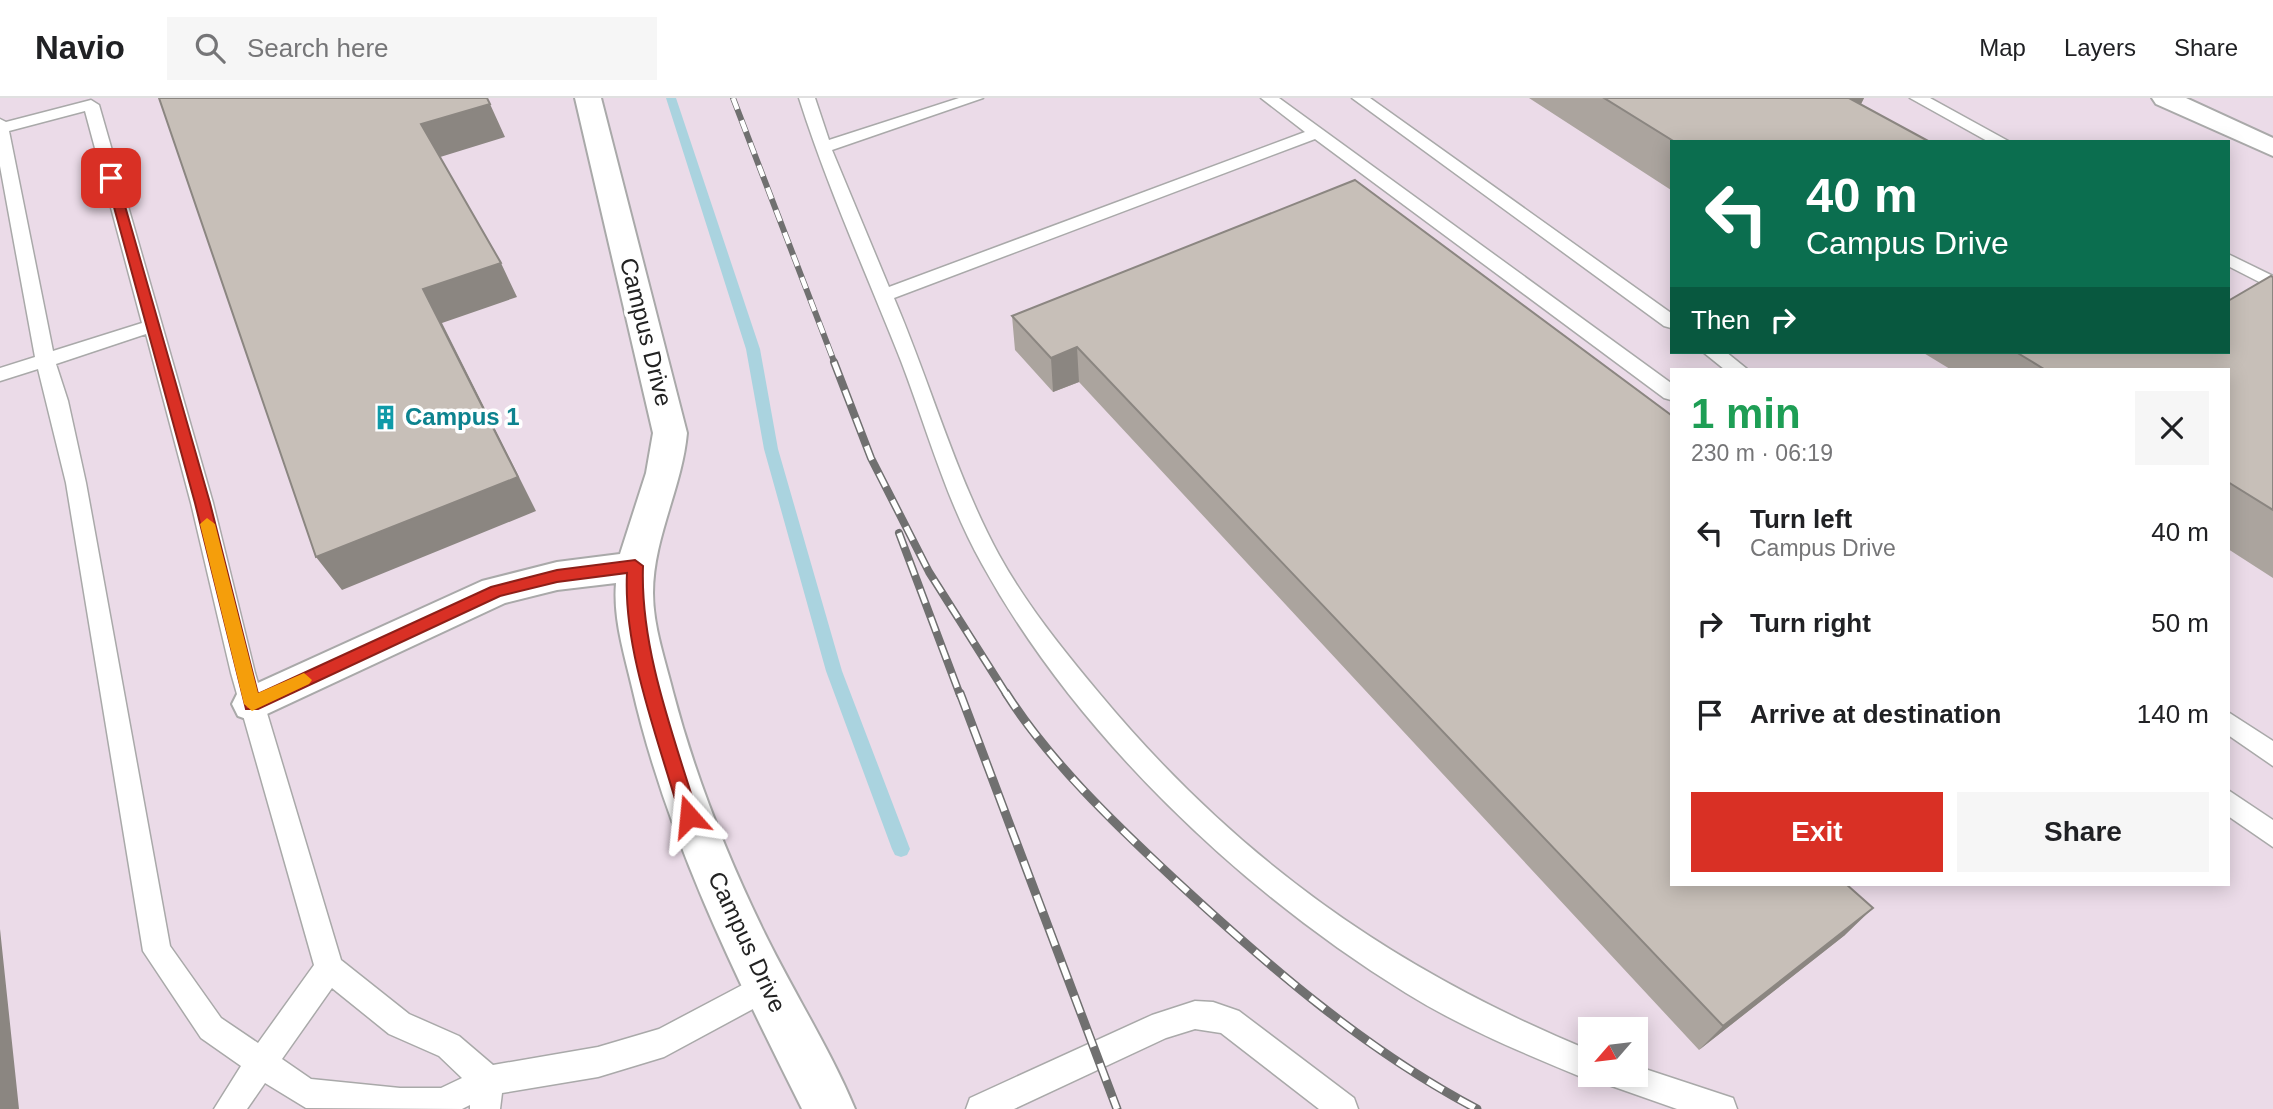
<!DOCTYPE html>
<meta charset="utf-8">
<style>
:root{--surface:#fff;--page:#f6f6f6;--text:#202124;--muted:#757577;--line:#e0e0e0;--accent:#d93025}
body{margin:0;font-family:Helvetica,sans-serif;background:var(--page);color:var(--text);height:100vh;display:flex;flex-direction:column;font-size:26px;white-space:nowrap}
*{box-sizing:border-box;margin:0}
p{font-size:23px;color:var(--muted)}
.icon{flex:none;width:38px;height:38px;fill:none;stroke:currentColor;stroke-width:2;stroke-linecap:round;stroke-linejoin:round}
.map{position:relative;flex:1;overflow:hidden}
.side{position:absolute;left:1670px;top:270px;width:560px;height:518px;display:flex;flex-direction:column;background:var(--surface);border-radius:0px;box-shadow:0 4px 18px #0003}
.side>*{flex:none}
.banner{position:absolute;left:1670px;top:42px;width:560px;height:214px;border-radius:0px;box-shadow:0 4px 18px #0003;background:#0b6e4f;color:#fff;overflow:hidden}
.needle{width:46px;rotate:242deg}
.tools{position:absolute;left:1578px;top:919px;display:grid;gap:14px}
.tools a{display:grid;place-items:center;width:70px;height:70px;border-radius:0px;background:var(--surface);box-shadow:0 4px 18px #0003;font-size:35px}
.pin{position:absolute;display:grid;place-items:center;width:60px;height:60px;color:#fff;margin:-30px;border-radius:14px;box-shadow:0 4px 10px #0006}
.me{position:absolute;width:77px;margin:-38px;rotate:342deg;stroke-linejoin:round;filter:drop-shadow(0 0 5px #0008)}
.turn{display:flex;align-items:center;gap:24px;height:147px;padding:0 21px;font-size:32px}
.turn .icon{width:91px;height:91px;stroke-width:2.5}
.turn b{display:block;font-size:49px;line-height:60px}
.then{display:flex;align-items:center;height:66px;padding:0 21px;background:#0003;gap:14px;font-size:26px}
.round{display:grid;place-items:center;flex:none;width:74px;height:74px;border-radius:0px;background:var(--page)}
.head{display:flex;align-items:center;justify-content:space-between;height:119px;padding:0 21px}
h1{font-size:42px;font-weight:700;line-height:52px;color:#1e9e55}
.primary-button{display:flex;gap:14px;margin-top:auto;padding:14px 21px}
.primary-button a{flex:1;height:80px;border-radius:0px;background:var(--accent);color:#fff;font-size:28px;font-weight:700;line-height:80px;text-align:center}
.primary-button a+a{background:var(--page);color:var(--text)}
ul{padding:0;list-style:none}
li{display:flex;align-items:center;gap:21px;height:91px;padding:0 21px}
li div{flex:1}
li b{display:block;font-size:26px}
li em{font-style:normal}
header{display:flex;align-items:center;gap:42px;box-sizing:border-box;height:98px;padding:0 35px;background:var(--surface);border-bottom:2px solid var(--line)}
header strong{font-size:33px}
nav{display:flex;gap:38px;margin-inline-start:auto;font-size:24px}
.search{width:490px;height:63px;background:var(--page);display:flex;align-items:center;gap:18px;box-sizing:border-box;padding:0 24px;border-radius:0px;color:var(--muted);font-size:26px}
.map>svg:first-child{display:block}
.industrial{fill:#ebdbe8;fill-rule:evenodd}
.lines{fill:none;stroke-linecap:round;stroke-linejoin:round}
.stream{fill:#aad3df;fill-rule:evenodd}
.service-casing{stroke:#a9a9a9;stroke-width:3}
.minor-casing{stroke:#a9a9a9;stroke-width:4}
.service{fill:#fff;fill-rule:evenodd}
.minor{fill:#fff;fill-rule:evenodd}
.rail-far2-casing{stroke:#707070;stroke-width:6}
.rail-far1-casing{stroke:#707070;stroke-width:8}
.rail-casing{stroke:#707070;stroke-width:9}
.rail-far2{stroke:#fff;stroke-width:4.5;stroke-dasharray:12;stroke-linecap:butt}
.rail-far1{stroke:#fff;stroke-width:5;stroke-dasharray:15;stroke-linecap:butt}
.rail{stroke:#fff;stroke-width:6;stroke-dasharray:18;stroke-linecap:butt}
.wall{fill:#aba49e}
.shaded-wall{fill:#8b8681}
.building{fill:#c7bfb8;stroke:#8b8681;stroke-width:2}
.route{fill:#d93025;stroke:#8d1f18;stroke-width:2}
.slow{fill:#f59e0b}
.labels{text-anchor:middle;stroke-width:7;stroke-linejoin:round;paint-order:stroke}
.street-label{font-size:24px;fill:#222;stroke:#fff}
.culture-label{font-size:24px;font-weight:bold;fill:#0d838f;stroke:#fff;text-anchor:start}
</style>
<header>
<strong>Navio</strong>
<div class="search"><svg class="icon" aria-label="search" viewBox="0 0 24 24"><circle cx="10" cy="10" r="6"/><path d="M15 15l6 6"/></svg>Search here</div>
<nav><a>Map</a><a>Layers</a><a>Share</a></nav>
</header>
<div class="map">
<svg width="2273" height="1011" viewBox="0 0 2273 1011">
<rect width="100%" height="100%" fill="#f2efe9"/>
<path class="industrial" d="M0,0H2273V1011H0ZM1671,44H2228V254H1671ZM1671,271H2228V786H1671ZM1591,931H1636V976H1591Z"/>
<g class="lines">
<path class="stream" d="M666,0H676L760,251L778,351L842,573L910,751L907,757L901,759L895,757L892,751L826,573L764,351L746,251Z"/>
<defs>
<path id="service" d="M799,0H815L829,42L959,0H983L832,52L889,189L1305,34L1261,0H1279L1671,285V302L1664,300L1315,41L894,200C930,284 955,376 999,457C1026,506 1063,552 1099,595C1237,761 1392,871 1591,953V976H1636V968L1733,1000L1737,1011H1677L1606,986L1602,978L1591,983C1528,957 1464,931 1406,895C1241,793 1076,637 982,466C946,402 927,331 901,263C867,177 828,91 799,0Z
M1352,0H1370L1671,215V230L1664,228Z
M1910,0H1930L2010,44H1989Z
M91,2L99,7L213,405L255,575L341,862L409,916L459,938L493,967L598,949L659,931L767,874L777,878L781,888L777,898L664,959L598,979L502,995L500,1011H470V1007L462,1011L306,1010L265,985L247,1011H214L241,968L201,940L143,853L66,385L38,271L0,283V270L35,259L0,68V21L6,24ZM85,13L142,225L53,253L9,33ZM146,236L191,405L231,575L314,867L258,945L221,920L170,848L86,385L68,303L56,266ZM332,890L389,936L439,958L462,980L441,990H400L311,981L282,961Z
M2228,156L2273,178V191L2228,168Z
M1703,254H1726L1747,271H1724Z
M2228,614L2273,643V668L2228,637Z
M2228,692L2273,722V749L2228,718Z
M1195,903L1213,904L1239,913L1354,1000L1358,1011H1319L1221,935L1195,931L1166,940L1014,1011H966L970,1000L1152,917Z"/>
<path id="minor" d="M575,0H601L687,335C682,390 653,440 653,495C653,528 665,562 673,594C695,678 727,758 765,836C794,895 830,951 855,1011H802C734,875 666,738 632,589C624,555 613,520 616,485L557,492L505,505L252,623L238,618L232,606L238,594L482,483L557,464L620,456L646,375L653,335Z
M2152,0H2186L2273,40V58L2156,6Z"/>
</defs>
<use href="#service" class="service-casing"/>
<use href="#minor" class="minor-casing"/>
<use href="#service" class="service"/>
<use href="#minor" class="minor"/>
<defs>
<path id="rail-far2" d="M733,0L835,266"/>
<path id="rail-far1" d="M834,264L871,360L929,474L1007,597
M899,435L960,597"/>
<path id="rail" d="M960,595L1117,1011
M1006,595C1050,664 1114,725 1173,780C1266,866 1365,952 1477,1011"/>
</defs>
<use href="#rail-far2" class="rail-far2-casing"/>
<use href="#rail-far1" class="rail-far1-casing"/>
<use href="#rail" class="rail-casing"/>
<use href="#rail-far2" class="rail-far2"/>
<use href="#rail-far1" class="rail-far1"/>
<use href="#rail" class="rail"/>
</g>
<path class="wall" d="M1529,0H1864L1861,6L1930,44H1671V92Z
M1355,82L1845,837L1699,952L1079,284L1053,294L1015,252L1012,218Z
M2273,179V480L2228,451V271H1950L1922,254H2228Z"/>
<path class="shaded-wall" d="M1828,0H1864L1857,14Z
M490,6L505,39L437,60L421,26Z
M501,165L517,199L442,225L536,413L342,492L316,459L423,191Z
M1077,249L1079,284L1053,294L1051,260Z
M1873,810L1845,837L1699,952L1723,928Z
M0,831L19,1011H0Z"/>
<path class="building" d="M159,0H487L490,6L421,26L501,165L423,191L518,379L316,459Z
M1604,0H1849L1930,44H1675Z
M1355,82L1671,317V786H1846L1873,810L1723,928L1077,249L1051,260L1012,218Z
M2271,178L2273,179V412L2228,384V271H2044L2016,254H2228V203Z"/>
<path class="route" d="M111,77L117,80L210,405L258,596L491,489L557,472L635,462L643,468C640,552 674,638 698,718L696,724H683L680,718C659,643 623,553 627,475L557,484L500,498L258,611H246L195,405L106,80Z"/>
<path class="slow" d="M207,420L215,426L258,595L304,575L312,582L309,586L252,613L244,606L200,426Z"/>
<defs>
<symbol id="building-bare" viewBox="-9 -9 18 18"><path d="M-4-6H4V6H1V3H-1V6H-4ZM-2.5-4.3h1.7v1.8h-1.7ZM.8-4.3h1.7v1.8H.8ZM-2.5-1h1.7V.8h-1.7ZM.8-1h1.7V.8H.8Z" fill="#0f9aa8" stroke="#fff" stroke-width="2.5" paint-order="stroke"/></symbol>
</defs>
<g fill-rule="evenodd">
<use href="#building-bare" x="368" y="302" width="35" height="35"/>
</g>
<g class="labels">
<g class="street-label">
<text transform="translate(646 234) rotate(76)" y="8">Campus Drive</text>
<text transform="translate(747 844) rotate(65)" y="8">Campus Drive</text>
</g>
<g class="culture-label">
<text x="405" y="327">Campus 1</text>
</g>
</g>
</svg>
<div class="tools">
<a><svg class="needle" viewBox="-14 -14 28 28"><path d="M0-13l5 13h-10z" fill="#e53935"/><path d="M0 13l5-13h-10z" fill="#757577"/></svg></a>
</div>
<div class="pin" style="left:111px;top:80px;background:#d93025"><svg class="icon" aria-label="arrive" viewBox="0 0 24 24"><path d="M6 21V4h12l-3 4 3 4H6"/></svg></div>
<svg class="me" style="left:689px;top:718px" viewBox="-20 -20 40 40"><path d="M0-17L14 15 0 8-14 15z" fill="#d93025" stroke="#fff" stroke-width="4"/></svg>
<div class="banner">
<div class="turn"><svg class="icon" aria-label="left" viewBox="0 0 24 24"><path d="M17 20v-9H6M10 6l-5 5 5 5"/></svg><div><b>40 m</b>Campus Drive</div></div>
<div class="then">Then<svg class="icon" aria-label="right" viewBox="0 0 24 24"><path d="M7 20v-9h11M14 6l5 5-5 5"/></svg></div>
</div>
<section class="side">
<div class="head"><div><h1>1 min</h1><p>230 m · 06:19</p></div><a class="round"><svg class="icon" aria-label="close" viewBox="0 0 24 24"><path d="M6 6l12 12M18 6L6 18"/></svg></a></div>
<ul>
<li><svg class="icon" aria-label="left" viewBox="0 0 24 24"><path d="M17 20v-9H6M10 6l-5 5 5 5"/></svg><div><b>Turn left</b><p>Campus Drive</p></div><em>40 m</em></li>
<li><svg class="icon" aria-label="right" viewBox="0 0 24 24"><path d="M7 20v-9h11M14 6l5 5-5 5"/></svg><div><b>Turn right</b></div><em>50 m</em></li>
<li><svg class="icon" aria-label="arrive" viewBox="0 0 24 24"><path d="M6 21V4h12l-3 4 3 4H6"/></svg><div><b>Arrive at destination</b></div><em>140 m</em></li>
</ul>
<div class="primary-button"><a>Exit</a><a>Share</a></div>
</section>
</div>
